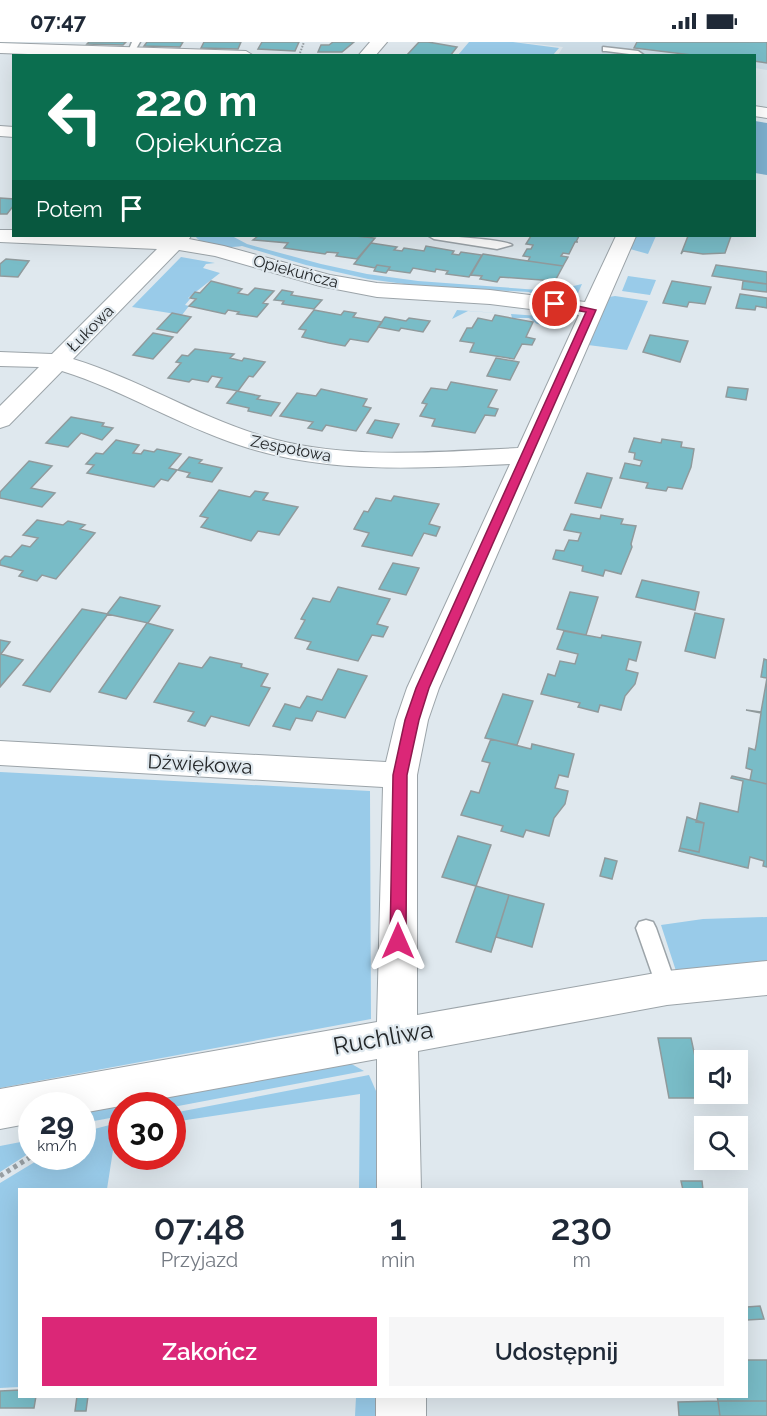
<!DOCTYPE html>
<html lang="pl">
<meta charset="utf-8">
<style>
:root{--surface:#fff;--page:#f6f6f7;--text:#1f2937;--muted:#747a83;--accent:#db2777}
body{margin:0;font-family:Raleway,sans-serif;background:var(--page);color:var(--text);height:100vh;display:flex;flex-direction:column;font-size:22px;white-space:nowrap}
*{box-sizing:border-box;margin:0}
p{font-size:20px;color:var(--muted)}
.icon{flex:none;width:33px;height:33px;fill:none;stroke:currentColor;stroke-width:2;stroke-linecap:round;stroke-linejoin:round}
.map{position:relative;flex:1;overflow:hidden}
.drawer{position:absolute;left:18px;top:1146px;width:730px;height:210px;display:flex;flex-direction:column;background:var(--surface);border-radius:0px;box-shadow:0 6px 24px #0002}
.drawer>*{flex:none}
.banner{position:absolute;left:12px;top:12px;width:744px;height:183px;border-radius:0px;box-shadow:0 6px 24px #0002;background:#0b6e4f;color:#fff;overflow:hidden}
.fabs{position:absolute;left:694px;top:1008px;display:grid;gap:12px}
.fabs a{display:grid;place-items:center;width:54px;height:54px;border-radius:0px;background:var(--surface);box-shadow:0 6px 24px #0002;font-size:30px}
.speed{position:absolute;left:18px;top:1050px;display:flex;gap:12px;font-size:30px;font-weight:700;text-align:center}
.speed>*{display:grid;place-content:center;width:78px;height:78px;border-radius:50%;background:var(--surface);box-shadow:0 6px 24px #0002;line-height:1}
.speed small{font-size:15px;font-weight:400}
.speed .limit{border:9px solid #d22;background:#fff;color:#111}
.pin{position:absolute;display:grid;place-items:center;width:51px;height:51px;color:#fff;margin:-26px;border:3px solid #fff;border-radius:50%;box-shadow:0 2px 6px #0007}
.me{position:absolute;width:66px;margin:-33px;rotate:0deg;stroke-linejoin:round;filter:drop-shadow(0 0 4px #0008)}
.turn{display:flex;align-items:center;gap:21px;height:126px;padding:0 24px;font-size:27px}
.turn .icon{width:78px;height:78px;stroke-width:2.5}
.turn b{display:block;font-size:42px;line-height:51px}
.then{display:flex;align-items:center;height:57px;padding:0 24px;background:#0003;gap:12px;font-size:22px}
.eta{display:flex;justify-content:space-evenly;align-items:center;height:102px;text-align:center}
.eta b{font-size:36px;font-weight:600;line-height:42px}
.action{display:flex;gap:12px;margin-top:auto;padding:12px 24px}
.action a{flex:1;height:69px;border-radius:0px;background:var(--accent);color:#fff;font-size:24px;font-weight:600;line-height:69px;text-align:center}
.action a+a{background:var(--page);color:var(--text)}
.status{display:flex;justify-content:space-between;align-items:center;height:42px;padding:0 30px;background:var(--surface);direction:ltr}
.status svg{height:16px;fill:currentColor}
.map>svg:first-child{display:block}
.built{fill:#cedee8}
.green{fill:#99cbe9}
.forest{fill:#7db0cf}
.building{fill:#79bcc7;stroke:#909a9c;stroke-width:1.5}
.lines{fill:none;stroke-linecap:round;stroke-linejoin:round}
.service-casing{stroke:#9ca4a9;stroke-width:3}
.minor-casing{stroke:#9ca4a9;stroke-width:2}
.path-far1{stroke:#979ea2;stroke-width:2;stroke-dasharray:1.5 1.5;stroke-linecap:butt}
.path{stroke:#979ea2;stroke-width:5;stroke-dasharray:4 4;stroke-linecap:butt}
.service{fill:#fff;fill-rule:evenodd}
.minor{fill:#fff;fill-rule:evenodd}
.route{fill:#db2777;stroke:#8e194d;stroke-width:1.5}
.labels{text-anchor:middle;stroke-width:4.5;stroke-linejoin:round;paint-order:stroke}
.far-street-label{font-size:16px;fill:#242729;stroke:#dfe8ee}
.street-label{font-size:20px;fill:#242729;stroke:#dfe8ee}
.near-street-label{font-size:24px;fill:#242729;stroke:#dfe8ee}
</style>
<div class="status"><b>07:47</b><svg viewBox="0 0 49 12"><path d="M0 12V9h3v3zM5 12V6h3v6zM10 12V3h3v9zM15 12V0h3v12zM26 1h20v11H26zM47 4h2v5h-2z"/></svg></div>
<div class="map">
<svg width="767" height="1374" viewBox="0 0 767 1374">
<rect width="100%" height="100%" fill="#dfe8ee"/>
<path class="built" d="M518,0H767V28L755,26L754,14L558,13L563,5Z"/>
<path class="green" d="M469,0H513L559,6L553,13H458Z
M195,194H232L247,202L321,222L367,232L418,239L552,249L582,242L575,258H572L538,255L529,250L419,244L368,237L306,223L242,204C228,206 204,206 195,194Z
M636,194H656L648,212L630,207Z
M181,215L215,221L206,222L203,226L220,231L188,256L190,257L185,263L189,264L182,273L132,265Z
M628,234L656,238L650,253L622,249Z
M615,254L648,259L627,308L588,303L609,255Z
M457,268L552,275L559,278L563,286L537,282L529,276H512L511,272L468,269L452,277Z
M0,730L370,749L371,977L0,1046Z
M767,875V921L676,929L661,883L703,877Z
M348,1020L364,1029L173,1065L122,1064L121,1074L83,1081V1068Z
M369,1033L376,1049V1147H359L360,1052L173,1080V1071Z
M121,1080V1088L116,1089L107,1147L20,1148L19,1345L0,1346V1141L43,1115L82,1114L83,1090Z
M31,1098V1110L0,1130V1104Z
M356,1355H376V1374H355Z"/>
<path class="forest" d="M755,79L767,81V133L755,131Z"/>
<path class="building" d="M89,0H126L123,3L87,2Z
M147,0H183L180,5L144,4Z
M204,0H241L238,7L201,6Z
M262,0H299L295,9L258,7Z
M333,0H354L342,10H318L321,3H329Z
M419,0H428L457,5L450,14H406Z
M637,0H767V21L754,19V14H700L634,6Z
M0,156L14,157V163L7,172H0Z
M258,194H355L375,196L357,217L336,214L338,211L327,210L325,212L284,206L288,201L253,198Z
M531,194H579L576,200H578H575L569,212L563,211L561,214L568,215L563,224L528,219L530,215L523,214L527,207H531L533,203L526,202Z
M688,194H731L725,211L703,212L683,209L681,212Z
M371,201L397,205L394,208L402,209L404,206L424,209L426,204L454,209L452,212L459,213L461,210L482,213L469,235L446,232L448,229L436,227L435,230L413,226L410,231L388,228L390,225L377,223L375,226L354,222Z
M483,212L528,219L563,224L555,239L500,235L497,240L480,237L482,234L471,233Z
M6,217L29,219L18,235L0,234V222Z
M377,223L390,225L386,231L374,229Z
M716,223L767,230V242L712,234Z
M211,239L242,247L238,251L248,253L255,246L274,249L263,261L268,262L257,275L237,272L239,270L228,268L225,272L189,264L196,257L190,256L195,250L200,251Z
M672,239L711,245L705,262L689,260L687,265L663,261Z
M743,239L767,242V250L742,247Z
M282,248L293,250L291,253L322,258L314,267L282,262L284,259L274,258Z
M740,252L767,256V266L756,264L755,268L736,266Z
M314,268L341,273L344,269L356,271L353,275L382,280L368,300L350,297L345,304L329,301L302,295L306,288L299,287Z
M172,271L191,275L177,291L157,287Z
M495,273L533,280L526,295L535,297L532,303L522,302L514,317L470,310L474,301L460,299L467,286H472L478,276L492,279Z
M385,275L406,279L409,276L430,279L423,290L401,286L399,289L378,285Z
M153,291L173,295L153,317L133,313Z
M650,293L688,299L680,320L643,310Z
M195,307L234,312L230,316L242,319L244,316L265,320L253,335L249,334L238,349L216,345L222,336L212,334L208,340L192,337L189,340L168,336L181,321L176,320L182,313L188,314Z
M496,316L519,320L510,338L487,334Z
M451,340L497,348L488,365L498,367L495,374L485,373L475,391L432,384L435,377L420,374L427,362L422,361L431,346L447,348Z
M728,345L748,347L746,358L726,355Z
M321,347L367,357L363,364L371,366L356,389L326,383L322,389L308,386L313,380L280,374L297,351L316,354Z
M237,349L260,354L257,357L280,361L271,374L248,369L249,366L227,361Z
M71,375L104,381L102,384L113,386L102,398L81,391L68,405L46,401Z
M375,378L399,382L392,396L367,391Z
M634,396L661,401L662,397L682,400L681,405L694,407L691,425L682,447L668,445L666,449L646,446L648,441L620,436L625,421L640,424L642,419L634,417L635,411L629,410Z
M116,398L139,403L133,411L141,412L144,408L154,410L157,407L181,412L169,426L177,428L168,439L161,437L154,445L87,431L94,423L86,422L96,411L103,412Z
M189,415L202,418L199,421L222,426L212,440L187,435L190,431L178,428Z
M29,419L52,424L31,446L55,451L42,465L0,456V450Z
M587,431L612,436L601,466L575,461Z
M219,448L250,455L255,449L268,451L263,458L298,465L279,493L258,489L251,499L201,485L208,476L200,474Z
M394,454L439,462L429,482L440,485L436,494L424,491L412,514L362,504L369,491L354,487L364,469L368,470L376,456L391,459Z
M571,472L600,477L601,473L623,477L621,482L636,484L631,502L632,505L621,532L605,528L603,534L582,529L583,524L553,517L556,508L564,509L569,498L578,499L581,491L564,488Z
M37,478L63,483L68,479L85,483L80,487L95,491L56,537L42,533L37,539L19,534L23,529L0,523V519L5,514L11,515L22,503L30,505L38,496L23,493Z
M393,521L419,526L406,553L379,547Z
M642,538L699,550L695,568L636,555Z
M338,545L390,557L377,582L388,585L383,595L372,593L358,619L307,607L311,600L295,596L305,578L301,577L313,556L330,560Z
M570,550L598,555L586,593L557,587Z
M120,555L160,564L148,581L107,572Z
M82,567L108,572L50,650L23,643Z
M695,571L724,577L715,616L685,609Z
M147,581L173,588L126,657L99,650Z
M564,589L601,596L602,593L641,600L636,619L629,617L626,628L638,631L635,642L625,654L621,668L600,663L598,670L578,665L580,661L541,652L548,632L555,634L560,619L575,622L578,612L557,607Z
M0,598L10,600L1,612L23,618L0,645Z
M210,615L242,622L241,625L268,632L261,644L270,646L249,684L211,674L205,684L188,679L194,670L154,660L179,621L202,626Z
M764,617L767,618V742L750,738L752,728L746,726L749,706L755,708L756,704L761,671L746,668L761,670L767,636L761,635Z
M338,627L367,634L345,676L317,669L312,679L296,676L290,688L273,684L285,662L300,666L307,654L322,658Z
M503,652L533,659L517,703L485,696Z
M491,697L531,707L532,702L574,712L568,735L559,733L555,746L568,749L565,762L554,776L549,794L526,788L523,795L501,789L503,784L461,773L471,749L479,751L490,721L482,719Z
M732,734L767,742V825L763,824L764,819L750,815L748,826L679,809L680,806L699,810L704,781L696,780L700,761L738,770L743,739L731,736Z
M687,775L704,781L699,810L680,806Z
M458,794L491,803L476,844L442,835Z
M605,816L617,819L612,837L600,834Z
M476,844L509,853L491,910L456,900Z
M509,853L544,862L532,905L496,895Z
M658,996H691L704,1056H669Z
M681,1139H702L703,1148H683Z
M760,1264L764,1277L747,1278V1265Z
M747,1318H767V1359H718L717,1354H747Z
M20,1348V1354H36L34,1366H0V1349Z
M77,1354H88L86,1369H75Z
M718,1359H767V1374H720Z
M718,1359L720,1374H679L678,1360Z"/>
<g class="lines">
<defs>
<path id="service" d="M132,0H140L133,12H127Z
M603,5L638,9L645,14L606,9H603Z
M429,194C440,193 506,198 512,203L497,207L434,197Z
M646,878L653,880L656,886L677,946L674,952L667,955L660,952L657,946L636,886L639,880Z"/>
<path id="minor" d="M370,0H387L375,14H358Z
M0,1L246,9L254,14H84L0,11Z
M754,64L767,66V76L754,74Z
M0,84L14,85V95L0,94Z
M0,188H14V194H191L189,197L224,204L330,233L377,241L490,248L585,260L616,194H636L439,646L428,678L417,733V973L667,929L767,919V953L667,963L418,1009L421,1148H377V1017L82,1071V1064H32V1081L0,1087V1047L377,980L383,745L0,723V699L386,720L396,678L407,646L510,422C419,426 327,433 239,403C178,383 123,348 62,329L9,383L0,386V364L39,325L0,324V310L52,312L157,207L0,200ZM179,208L215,214L320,244L377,255L490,262L579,273L518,406C432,410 342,419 259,393C195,373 138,337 73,317Z
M376,1354H426V1374H376Z"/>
</defs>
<use href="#service" class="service-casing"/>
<use href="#minor" class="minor-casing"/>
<path class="path-far1" d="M300,11L304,0"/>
<path class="path" d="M0,1134L32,1114"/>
<use href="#service" class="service"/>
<use href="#minor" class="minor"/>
</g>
<path class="route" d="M555,259L596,268L429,646L419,678L407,733L406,899L404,903L398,905L392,903L390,899L393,733L405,678L416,646L586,270L551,264L550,262Z"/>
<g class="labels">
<g class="far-street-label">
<text transform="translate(296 229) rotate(15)" y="6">Opiekuńcza</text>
<text transform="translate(90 286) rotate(-45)" y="6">Łukowa</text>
<text transform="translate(291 406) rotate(11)" y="6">Zespołowa</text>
</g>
<g class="street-label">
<text transform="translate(200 722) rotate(3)" y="7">Dźwiękowa</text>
</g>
<g class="near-street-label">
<text transform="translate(383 996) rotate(-10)" y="8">Ruchliwa</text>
</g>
</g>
</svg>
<div class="fabs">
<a><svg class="icon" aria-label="sound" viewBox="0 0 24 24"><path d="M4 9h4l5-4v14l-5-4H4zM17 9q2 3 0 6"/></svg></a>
<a><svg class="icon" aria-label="search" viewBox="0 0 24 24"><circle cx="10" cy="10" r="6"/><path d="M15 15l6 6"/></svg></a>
</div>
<div class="speed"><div>29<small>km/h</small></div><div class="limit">30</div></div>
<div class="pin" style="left:555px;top:262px;background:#d93025"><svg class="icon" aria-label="arrive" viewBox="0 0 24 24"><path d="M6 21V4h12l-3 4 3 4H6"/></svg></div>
<svg class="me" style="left:398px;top:899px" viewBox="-20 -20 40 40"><path d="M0-17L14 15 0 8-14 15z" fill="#db2777" stroke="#fff" stroke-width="4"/></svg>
<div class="banner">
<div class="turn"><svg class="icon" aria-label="left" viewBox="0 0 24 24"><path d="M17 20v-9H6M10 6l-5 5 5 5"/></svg><div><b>220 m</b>Opiekuńcza</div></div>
<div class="then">Potem<svg class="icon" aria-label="arrive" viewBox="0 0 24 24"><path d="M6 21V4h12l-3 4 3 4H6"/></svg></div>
</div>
<section class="drawer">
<div class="eta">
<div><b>07:48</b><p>Przyjazd</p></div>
<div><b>1</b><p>min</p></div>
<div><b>230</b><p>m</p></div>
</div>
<div class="action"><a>Zakończ</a><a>Udostępnij</a></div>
</section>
</div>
